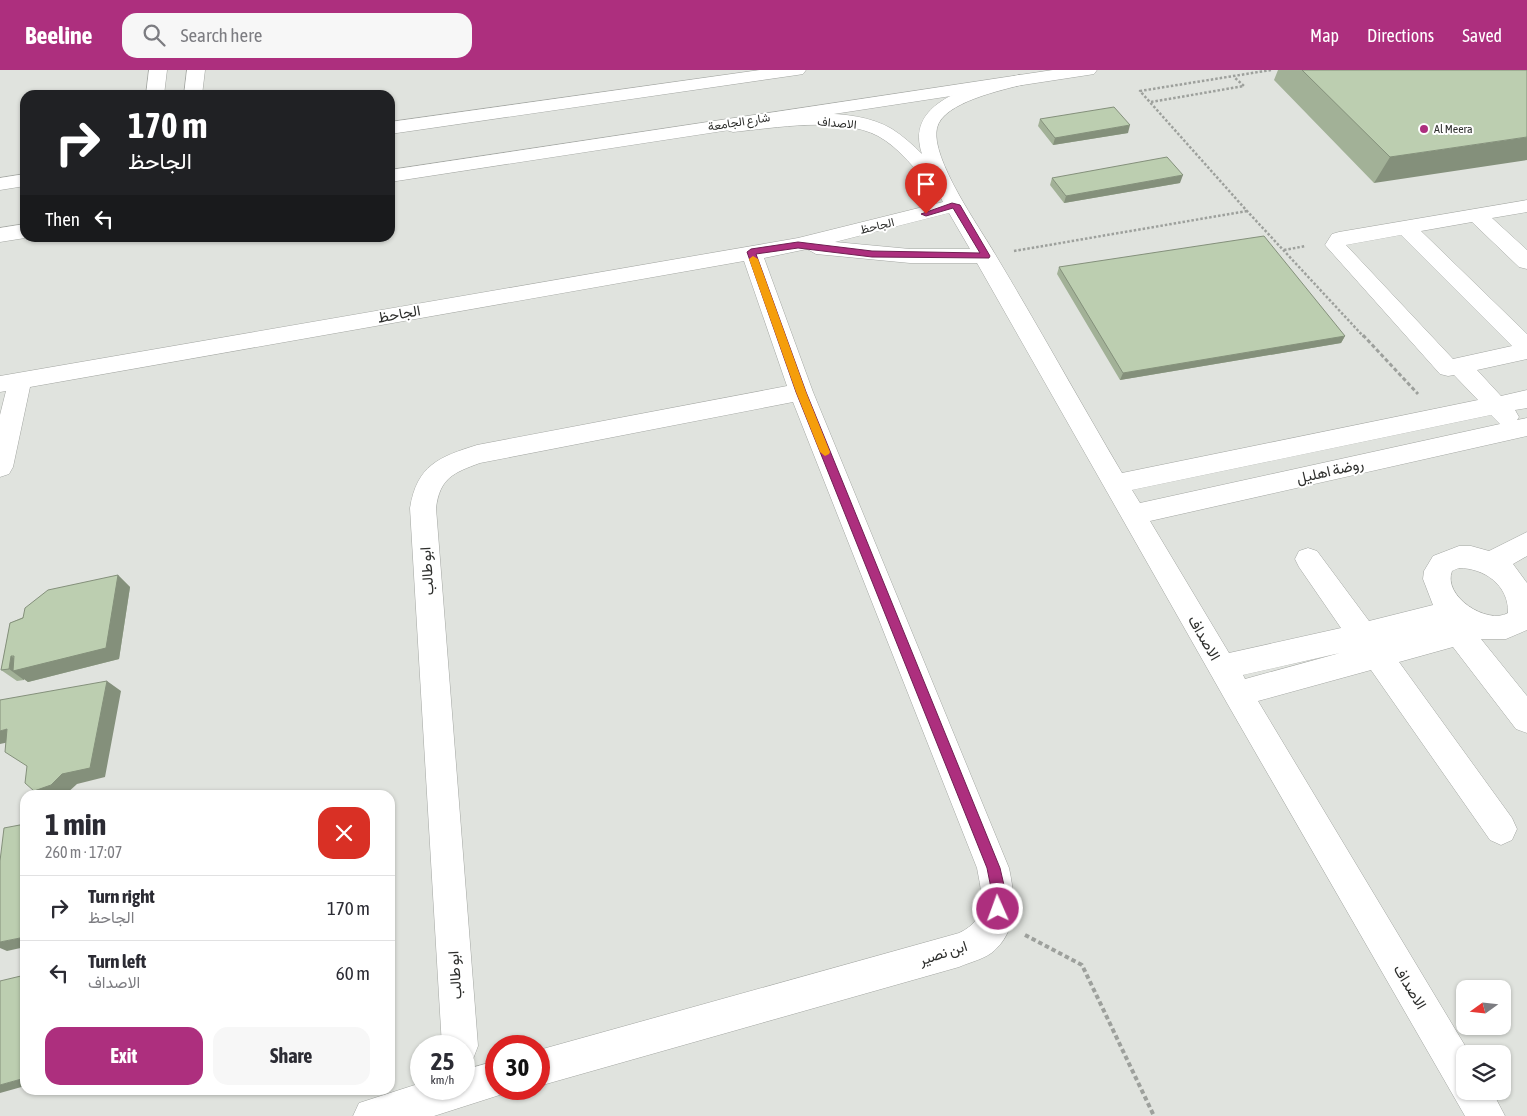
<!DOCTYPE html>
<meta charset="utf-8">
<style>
:root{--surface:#fff;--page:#f7f7f7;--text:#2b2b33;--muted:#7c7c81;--line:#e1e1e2;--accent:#ad2f7e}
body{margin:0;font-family:"Asap Condensed",Vazirmatn,sans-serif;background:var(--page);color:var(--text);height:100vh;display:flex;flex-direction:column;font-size:19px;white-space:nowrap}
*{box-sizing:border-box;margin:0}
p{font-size:16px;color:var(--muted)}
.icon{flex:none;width:28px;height:28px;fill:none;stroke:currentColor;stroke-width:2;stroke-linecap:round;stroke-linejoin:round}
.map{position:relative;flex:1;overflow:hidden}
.panel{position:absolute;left:20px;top:720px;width:375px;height:305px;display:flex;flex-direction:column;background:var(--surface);border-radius:15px;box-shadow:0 1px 4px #0004}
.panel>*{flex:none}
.guide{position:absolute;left:20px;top:20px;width:375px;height:152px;border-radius:15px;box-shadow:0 1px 4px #0004;background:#202124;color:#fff;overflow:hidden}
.needle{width:32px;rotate:255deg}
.tools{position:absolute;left:1456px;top:910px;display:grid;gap:10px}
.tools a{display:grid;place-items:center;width:55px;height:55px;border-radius:10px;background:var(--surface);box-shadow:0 1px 4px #0004;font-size:25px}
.speed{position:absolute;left:410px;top:965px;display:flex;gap:10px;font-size:25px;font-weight:700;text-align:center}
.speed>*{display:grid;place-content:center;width:65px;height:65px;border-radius:50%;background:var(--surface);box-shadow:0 1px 4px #0004;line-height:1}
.speed small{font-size:12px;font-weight:400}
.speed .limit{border:8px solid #d22;background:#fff;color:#111}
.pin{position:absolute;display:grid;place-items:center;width:42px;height:42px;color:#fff;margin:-51px -21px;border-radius:50% 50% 50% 0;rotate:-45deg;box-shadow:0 0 5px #0007}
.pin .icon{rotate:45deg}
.me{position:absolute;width:55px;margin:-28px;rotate:358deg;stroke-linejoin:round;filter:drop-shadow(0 0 4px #0008)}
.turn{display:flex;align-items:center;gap:18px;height:105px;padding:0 25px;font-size:22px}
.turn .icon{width:65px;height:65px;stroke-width:2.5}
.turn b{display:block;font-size:35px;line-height:42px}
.then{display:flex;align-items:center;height:48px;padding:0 25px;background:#0003;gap:10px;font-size:19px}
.round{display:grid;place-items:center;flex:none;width:52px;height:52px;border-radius:15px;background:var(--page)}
.headline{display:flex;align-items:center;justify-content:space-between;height:85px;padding:0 25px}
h1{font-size:30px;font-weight:700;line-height:38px}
.action{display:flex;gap:10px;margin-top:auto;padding:10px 25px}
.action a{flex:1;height:58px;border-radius:15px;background:var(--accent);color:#fff;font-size:20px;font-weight:700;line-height:58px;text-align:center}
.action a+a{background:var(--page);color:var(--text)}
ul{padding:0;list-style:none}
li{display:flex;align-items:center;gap:15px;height:65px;padding:0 25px;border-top:1px solid var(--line)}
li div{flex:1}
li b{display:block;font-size:19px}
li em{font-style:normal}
header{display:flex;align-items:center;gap:30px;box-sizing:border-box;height:70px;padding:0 25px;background:var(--accent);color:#fff}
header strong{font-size:24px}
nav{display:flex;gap:28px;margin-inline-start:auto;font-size:18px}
.search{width:350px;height:45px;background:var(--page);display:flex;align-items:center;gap:12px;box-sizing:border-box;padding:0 18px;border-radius:15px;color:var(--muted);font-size:19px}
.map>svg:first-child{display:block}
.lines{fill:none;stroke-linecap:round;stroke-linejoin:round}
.minor-casing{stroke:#a3a6a2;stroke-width:1}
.major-casing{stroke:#a3a6a2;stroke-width:1}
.path-far2{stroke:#9da09c;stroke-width:2.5;stroke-dasharray:2.5 2;stroke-linecap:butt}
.path-far1{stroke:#9da09c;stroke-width:3;stroke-dasharray:4 2.5;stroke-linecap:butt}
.path{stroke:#9da09c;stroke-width:4;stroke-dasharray:4.5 3;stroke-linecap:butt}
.minor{fill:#fff;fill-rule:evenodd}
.major{fill:#fff;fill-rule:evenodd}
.wall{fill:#a2b197}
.shaded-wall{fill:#84907b}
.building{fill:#bcceb0;stroke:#84907b}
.route{fill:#ad2f7e;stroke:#701f52}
.slow{fill:#f59e0b}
.poi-dot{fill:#ad2f7e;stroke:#fff;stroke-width:2}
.labels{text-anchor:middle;stroke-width:4;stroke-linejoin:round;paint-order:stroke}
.far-street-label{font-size:12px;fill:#2e2f2d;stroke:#fff}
.far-poi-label{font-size:12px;fill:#2e2f2d;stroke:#fff;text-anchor:start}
.street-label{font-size:15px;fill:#2e2f2d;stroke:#fff}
</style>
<header>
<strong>Beeline</strong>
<div class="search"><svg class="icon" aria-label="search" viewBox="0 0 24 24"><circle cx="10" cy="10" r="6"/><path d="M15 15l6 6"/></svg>Search here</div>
<nav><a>Map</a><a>Directions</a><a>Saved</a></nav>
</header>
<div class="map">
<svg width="1527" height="1046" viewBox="0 0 1527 1046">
<rect width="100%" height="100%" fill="#e0e3de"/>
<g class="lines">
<defs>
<path id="minor" d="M149,0H167L164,25H146Z
M187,0H205L202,25H184Z
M1019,5L1025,6L1028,10L1025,14C1003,20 943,32 937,58C930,88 980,158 995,184C1037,254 1079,330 1122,403L1478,330L1454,305L1448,306L1440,304L1325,175L1332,164L1339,162L1527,130V142L1492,148L1527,180V199L1519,197L1472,152L1421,161L1527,264V289L1477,300L1501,326L1527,320V338L1515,340L1519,347L1517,350L1527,348V366L1150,451L1229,583L1341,558L1299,497L1295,489L1299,481L1308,478L1317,481L1369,551L1433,535L1423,509L1424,501L1433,486L1459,476H1471L1489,481L1527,462V486L1513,494L1527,513V560L1506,569H1481L1527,626V663L1516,659L1453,577L1399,592L1512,748L1517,759L1512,770L1501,775L1490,770L1371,600L1258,631L1470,984H1465V1021H1492L1505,1046H1465L1227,633L977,193H910L816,184L807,179L764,188L813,322L1009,798C1015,826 1018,859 995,880C986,889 970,892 959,897L539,1016V980L959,863C989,849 982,825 977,798L793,332L480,393C453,403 440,408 436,438L478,976L473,989L464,992V976H442L410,438C417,395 439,387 477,375L787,316L744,191L30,317L13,397L9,404L0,407V345L6,321L0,322V306L798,168L943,132L937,120L933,119C916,101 900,78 878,66C840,46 775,58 733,62L726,60L724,56L726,52L733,50C780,46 850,34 892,59C903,66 913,75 922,84C903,28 980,14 1019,5ZM949,143L970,179H910L835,172ZM1401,165L1512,276L1453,289L1346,175ZM1491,345L1500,354L1140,433L1132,420ZM1459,498C1484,498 1509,515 1508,543C1487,555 1442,526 1452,501ZM1340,583L1245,609L1243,605Z
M496,991V1019H510L509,1022L434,1046H353L359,1033L421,1013V1019H464V1000Z"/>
<path id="major" d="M760,0H806L803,4L797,5L390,64V52Z
M1053,0H1097L1094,4L1088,5L390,112V100Z
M25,104V116L0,120V108Z
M25,154V168L0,172V158Z"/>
</defs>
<use href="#minor" class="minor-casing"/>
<use href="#major" class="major-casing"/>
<path class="path-far2" d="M1271,0L1140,21L1247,141L1364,267
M1151,32L1244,16L1234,7
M1284,180L1306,176
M1014,181L1247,141"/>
<path class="path-far1" d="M1363,265L1418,324"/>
<path class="path" d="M1025,865L1082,895L1154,1046"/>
<use href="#minor" class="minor"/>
<use href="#major" class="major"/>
</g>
<path class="wall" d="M1278,0H1527L1374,113L1274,10Z
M1040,49L1128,63L1053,75L1038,56Z
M1052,108L1180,113L1064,133L1050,115Z
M1059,197L1345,266L1341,273L1120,310L1057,204Z
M118,505L130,517L119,589L28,612L24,609V610L17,611L1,600L10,553Z"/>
<path class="shaded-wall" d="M1130,55L1128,63L1053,75L1055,68Z
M1527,67V90L1374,113L1390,87Z
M1183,105L1180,113L1064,133L1066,126Z
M1345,266L1341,273L1120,310L1123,303Z
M118,505L130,517L119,589L28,612L24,609V610L9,599L11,586L26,597Z
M107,611L121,621L105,707L77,714L65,725H41L34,721Z
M7,659L23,669L0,674V661Z
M25,867V877L7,881L0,878V872Z
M25,1008V1016L0,1023V1015Z"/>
<path class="building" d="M1302,0H1527V67L1390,87Z
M1114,37L1130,55L1055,68L1040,49Z
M1167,87L1183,105L1066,126L1052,108Z
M1264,166L1345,266L1123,303L1059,197Z
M118,505L106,578L13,601L14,586H11L9,599L1,600L10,553L23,548L25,538L48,520Z
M107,611L90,698L62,704L51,715L34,721L25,713L27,696L5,682L7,659L0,661V630Z
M25,754V867L0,872V791L4,758Z
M25,905V1008L0,1015V911Z"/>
<path class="route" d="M952,133L960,135L990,186L989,188L872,187L798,178L756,184L806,322L1000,798L1007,828L1003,844L998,846L993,844L991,839L993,828L987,798L796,322L747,182L751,179L798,172L872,181L980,183L953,138L926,146L921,144Z"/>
<path class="slow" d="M753,186L758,189L806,322L830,382L829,384L825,386L820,382L796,322L749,189Z"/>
<circle class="poi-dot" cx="1424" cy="59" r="5"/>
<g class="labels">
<g class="far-street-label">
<text transform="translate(739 52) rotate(-9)" y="4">شارع الجامعة</text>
<text transform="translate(837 53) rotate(5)" y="4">الاصداف</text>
<text transform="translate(877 156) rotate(-14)" y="4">الجاحظ</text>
</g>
<g class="far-poi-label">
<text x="1434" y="63">Al Meera</text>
</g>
<g class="street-label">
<text transform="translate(399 244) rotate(-10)" y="5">الجاحظ</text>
<text transform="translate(1330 401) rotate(-13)" y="5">روضة اهليل</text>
<text transform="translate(427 501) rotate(-94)" y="5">ابو طالب</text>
<text transform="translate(1204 568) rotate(60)" y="5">الاصداف</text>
<text transform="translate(943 883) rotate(-18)" y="5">ابن نصير</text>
<text transform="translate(455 905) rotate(-94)" y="5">ابو طالب</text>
<text transform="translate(1410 917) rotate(59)" y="5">الاصداف</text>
</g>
</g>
</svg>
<div class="tools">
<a><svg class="needle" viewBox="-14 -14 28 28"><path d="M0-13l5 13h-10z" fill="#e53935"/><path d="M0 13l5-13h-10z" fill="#7c7c81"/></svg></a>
<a><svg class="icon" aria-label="layers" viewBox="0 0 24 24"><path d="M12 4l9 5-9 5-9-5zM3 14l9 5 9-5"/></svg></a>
</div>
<div class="speed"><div>25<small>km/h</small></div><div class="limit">30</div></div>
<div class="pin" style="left:926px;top:144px;background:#d93025"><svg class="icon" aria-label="arrive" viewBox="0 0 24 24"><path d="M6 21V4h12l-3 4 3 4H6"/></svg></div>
<svg class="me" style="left:998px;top:839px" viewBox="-20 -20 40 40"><circle r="17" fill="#ad2f7e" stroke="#fff" stroke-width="3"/><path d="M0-11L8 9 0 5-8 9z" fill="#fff"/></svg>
<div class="guide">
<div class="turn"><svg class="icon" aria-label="right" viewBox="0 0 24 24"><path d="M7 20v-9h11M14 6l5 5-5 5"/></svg><div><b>170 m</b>الجاحظ</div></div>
<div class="then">Then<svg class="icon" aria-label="left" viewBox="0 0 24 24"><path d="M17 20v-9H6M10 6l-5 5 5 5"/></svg></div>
</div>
<section class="panel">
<div class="headline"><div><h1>1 min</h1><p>260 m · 17:07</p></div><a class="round" style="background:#d93025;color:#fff"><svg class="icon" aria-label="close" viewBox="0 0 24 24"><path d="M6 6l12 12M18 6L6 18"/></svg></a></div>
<ul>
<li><svg class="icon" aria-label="right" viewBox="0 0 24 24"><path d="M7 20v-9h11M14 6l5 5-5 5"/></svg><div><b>Turn right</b><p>الجاحظ</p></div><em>170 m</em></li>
<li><svg class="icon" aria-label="left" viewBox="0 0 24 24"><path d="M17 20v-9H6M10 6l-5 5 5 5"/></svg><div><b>Turn left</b><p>الاصداف</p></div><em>60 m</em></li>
</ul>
<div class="action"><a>Exit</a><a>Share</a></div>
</section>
</div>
